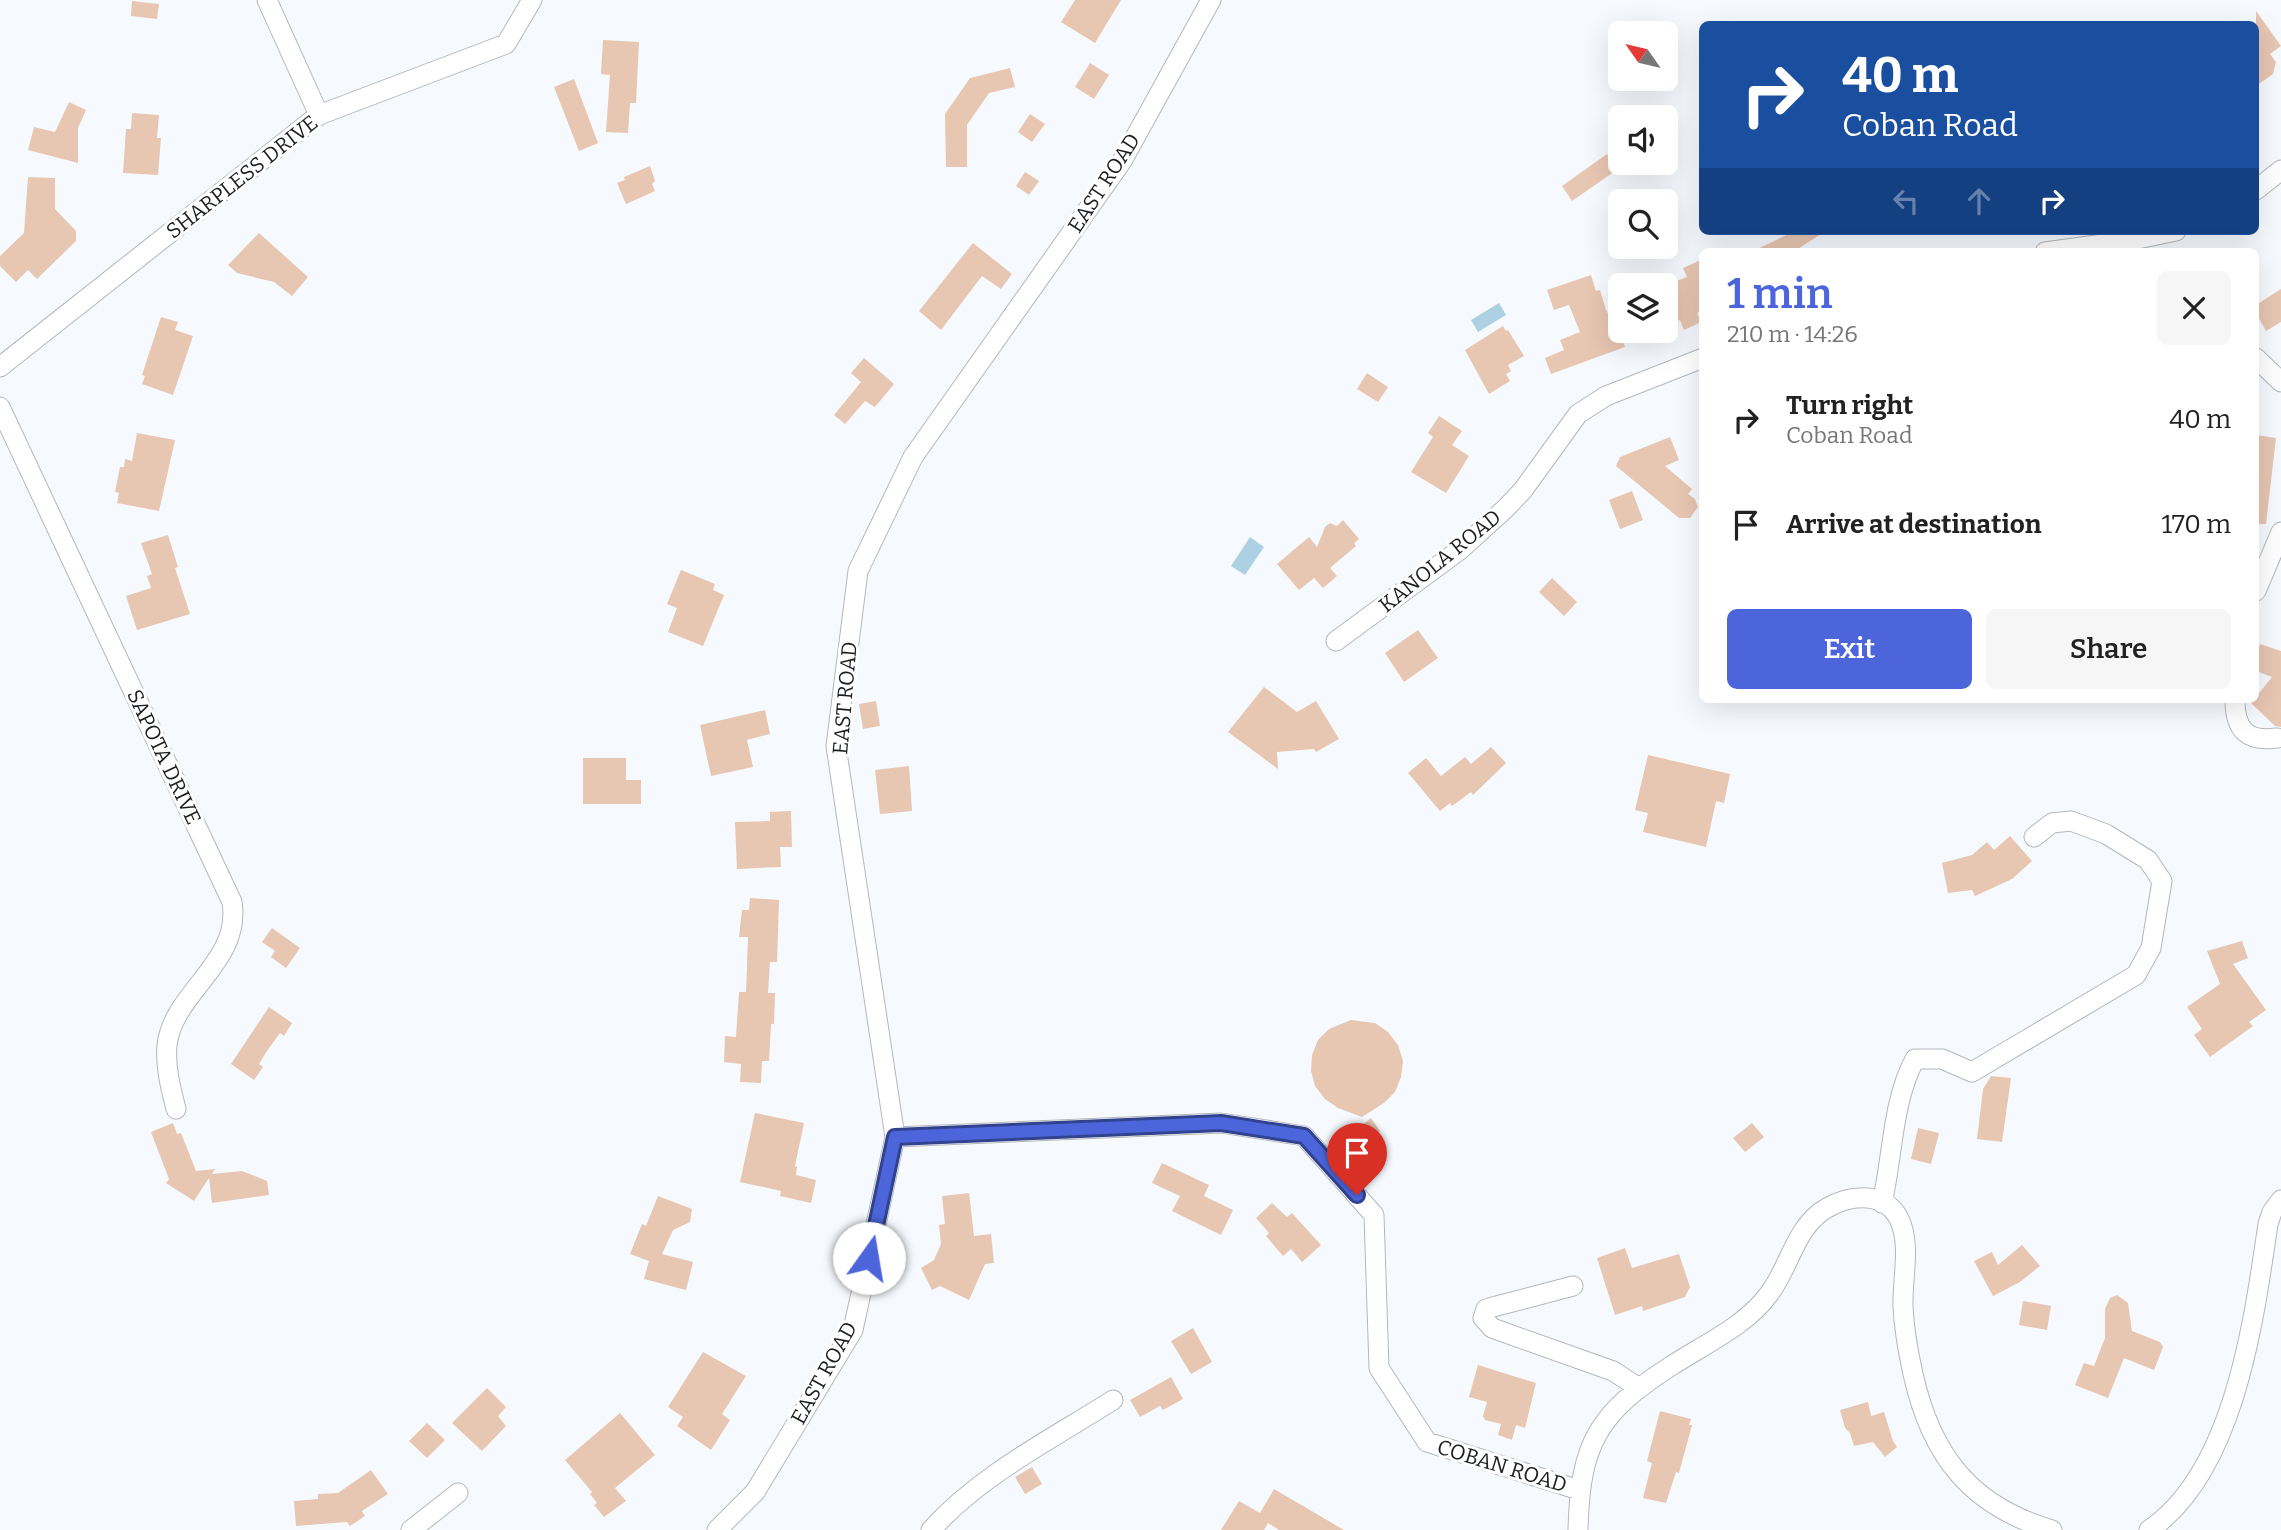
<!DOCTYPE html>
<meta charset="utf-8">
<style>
:root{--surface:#fff;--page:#f6f6f6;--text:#222;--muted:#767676;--accent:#4c65da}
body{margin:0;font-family:Bitter,serif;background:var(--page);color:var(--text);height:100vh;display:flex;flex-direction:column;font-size:26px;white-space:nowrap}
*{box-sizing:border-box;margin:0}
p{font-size:23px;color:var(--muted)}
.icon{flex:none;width:38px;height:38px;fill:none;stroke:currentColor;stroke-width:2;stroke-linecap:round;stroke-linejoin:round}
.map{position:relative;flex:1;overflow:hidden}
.panel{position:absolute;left:1699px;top:248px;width:560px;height:455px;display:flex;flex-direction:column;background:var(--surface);border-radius:10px;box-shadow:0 7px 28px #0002}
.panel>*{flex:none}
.top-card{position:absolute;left:1699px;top:21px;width:560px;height:214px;border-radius:10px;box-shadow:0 7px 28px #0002;background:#1a4fa0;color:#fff;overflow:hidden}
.needle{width:46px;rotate:304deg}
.fabs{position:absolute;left:1608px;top:21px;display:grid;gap:14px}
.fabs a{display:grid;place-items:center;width:70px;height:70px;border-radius:10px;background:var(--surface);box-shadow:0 7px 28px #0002;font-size:35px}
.pin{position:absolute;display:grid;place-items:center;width:60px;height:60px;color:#fff;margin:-72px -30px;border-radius:50% 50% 50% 0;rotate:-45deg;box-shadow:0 0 7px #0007}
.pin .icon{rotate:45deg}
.me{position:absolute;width:77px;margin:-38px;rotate:13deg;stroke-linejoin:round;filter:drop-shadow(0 0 5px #0008)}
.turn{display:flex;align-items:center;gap:24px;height:147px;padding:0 28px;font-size:32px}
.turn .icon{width:91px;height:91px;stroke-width:2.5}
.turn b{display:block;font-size:49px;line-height:60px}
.lanes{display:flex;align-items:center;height:66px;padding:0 28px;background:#0003;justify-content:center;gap:35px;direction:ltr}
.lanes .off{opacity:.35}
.round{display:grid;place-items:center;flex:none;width:74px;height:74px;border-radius:10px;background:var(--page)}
.summary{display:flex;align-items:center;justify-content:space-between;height:119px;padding:0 28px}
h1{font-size:42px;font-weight:600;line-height:52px;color:var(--accent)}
.cta{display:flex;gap:14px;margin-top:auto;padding:14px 28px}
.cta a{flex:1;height:80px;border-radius:10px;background:var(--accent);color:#fff;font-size:28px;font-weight:600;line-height:80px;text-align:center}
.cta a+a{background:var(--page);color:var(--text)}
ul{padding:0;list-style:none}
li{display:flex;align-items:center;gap:21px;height:105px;padding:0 28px}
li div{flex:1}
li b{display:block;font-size:26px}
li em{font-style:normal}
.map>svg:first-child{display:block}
.water{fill:#add1e3}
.building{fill:#e7c6b2}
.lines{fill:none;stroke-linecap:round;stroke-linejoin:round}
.minor-casing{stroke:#b3b7bc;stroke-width:21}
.minor{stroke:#fff;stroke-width:19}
.route-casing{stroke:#31428e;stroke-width:18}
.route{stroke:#4c65da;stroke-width:12}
.labels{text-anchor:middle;stroke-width:6;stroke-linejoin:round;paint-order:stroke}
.street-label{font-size:21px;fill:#1b1d1e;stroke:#fff}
</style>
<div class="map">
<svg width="2281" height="1530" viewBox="0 0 2281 1530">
<rect width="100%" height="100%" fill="#f6fafe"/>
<path class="water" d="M1499,303L1506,315L1478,332L1471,320Z
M1250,537L1264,547L1245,575L1231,566Z"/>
<path class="building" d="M1075,0H1121L1095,43L1061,22Z
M132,1L159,4L157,19L131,16Z
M2256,11L2281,46L2270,54L2276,62L2273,74L2256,86Z
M603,40L639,42L636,103H630L628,133L606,132L610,75L601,74Z
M1090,63L1109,75L1094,99L1075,87Z
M1010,68L1015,87L989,93L967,125V167H946L945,114L970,78Z
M574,79L598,143L579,151L554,87Z
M69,102L86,110L78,128V163L28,150L34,127L55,132Z
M132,113L159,115L157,138H161L158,175L123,173L126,129H131Z
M1030,114L1045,124L1032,142L1018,132Z
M1607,154L1618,169L1572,201L1562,186Z
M650,166L655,181L652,184L655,191L626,204L617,183L625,180L624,177Z
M1025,172L1039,181L1029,195L1016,186Z
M28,177L55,178V209L76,231V241L37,279L28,270L16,282L0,266V256L24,233Z
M1795,231H1826L1793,252H1751Z
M259,233L308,277L292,296L274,282L237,273L228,265Z
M973,243L1012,274L1001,289L982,276L941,330L919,311Z
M1703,259V315L1701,312L1697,313L1701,322L1684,330L1680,320L1672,323L1666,308V285L1687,277L1683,268Z
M1591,275L1596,291L1600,290L1606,310L1612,320L1614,319L1625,347L1551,374L1545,358L1564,350L1560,340L1580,332L1569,305L1554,310L1547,290Z
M2281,289V322L2266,331L2256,313V305Z
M161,317L178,322L175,330L193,336L173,395L142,384L145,376L142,375Z
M1503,326L1506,331L1508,330L1524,356L1508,365L1511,371L1506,374L1510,381L1489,394L1465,350Z
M864,358L894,384L875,407L865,401L845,424L834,415L861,382L851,373Z
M1367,373L1388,387L1378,402L1357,389Z
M1439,416L1462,431L1452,445L1469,456L1446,493L1411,472L1433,437L1428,433Z
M137,433L175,440L159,511L117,503L119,493L115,492L120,467H124L125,459L132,461Z
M2256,435L2276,438L2266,524H2256Z
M1670,437L1679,460L1665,466L1692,489L1688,494L1695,499L1698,507L1690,518H1679L1616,466L1620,457Z
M1632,491L1643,520L1620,529L1609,500Z
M1343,520L1359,539L1354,543L1356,546L1330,568L1337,576L1323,588L1314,578L1299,590L1277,564L1309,537L1317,547L1325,527L1330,523L1337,526Z
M168,535L178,567L175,568L190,614L137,630L126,596L151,588L147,576L152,574L141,543Z
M681,570L715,584L713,590L724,595L703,646L668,632L677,608L667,604Z
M1552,578L1577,602L1564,616L1539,592Z
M1418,630L1438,658L1404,682L1385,653Z
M2260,644L2281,651V727L2275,726L2251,703L2272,677L2256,671V656Z
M1264,687L1297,712L1316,701L1339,739L1316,752L1314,749L1277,752L1278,769L1228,732Z
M876,701L880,726L863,729L859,704Z
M765,710L770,734L747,740L753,767L711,776L700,725Z
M1491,747L1506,763L1473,795L1471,792L1452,806L1450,803L1440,811L1408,773L1426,758L1441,776L1465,757L1471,764Z
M1648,755L1730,774L1724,803L1716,801L1706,847L1643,832L1648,813L1635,810Z
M583,758H626V780H641V804H583Z
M909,766L912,811L880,814L875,770Z
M791,811L792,847H780L781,867L737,869L735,822L770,821V812Z
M2010,836L2032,861L2012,879L1975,896L1972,890L1948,893L1942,863L1972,855L1987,842L1994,850Z
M750,898L779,900L777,962H770L768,993H775L774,1024H771L769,1061H762L761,1083L740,1082L741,1064L724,1062L725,1036L736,1037L739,992H746L748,937H739L742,910H749Z
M272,928L300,948L286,968L271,957L275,951L262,942Z
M2242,941L2248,958L2233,964L2266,1010L2249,1022L2253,1026L2210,1057L2194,1035L2202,1029L2187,1007L2220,984L2207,951Z
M269,1007L292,1023L284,1036L280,1033L267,1051L259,1064L263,1067L254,1080L231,1064Z
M1351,1020L1375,1023L1388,1032L1398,1045L1403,1061L1401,1077L1395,1092L1384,1103L1362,1117L1338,1108L1325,1099L1315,1086L1311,1071L1312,1055L1318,1040L1329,1029Z
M1991,1076L2011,1078L2002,1142L1977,1139L1983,1089Z
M755,1113L804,1123L795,1166L797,1167L796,1175L816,1180L811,1203L780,1196L781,1191L740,1182Z
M1371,1118L1380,1131L1361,1146L1352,1133Z
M173,1123L177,1134L181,1133L196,1171L215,1169L212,1174L242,1171L267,1181L269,1195L212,1203L209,1178L194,1201L166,1183L169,1179L151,1132Z
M1752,1123L1764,1137L1745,1152L1733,1138Z
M1918,1128L1939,1133L1931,1164L1911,1159Z
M1162,1163L1209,1185L1204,1196L1233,1210L1221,1235L1172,1211L1180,1196L1152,1183Z
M969,1193L974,1236L991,1234L994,1263L985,1264L969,1300L940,1286L932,1290L921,1268L934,1260L941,1244L939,1225L945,1224L942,1196Z
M658,1196L692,1209L690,1222L673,1230L662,1254L693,1262L686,1290L644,1279L649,1261L630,1254L642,1224L646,1226Z
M1272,1203L1287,1217L1292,1213L1321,1245L1302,1262L1291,1249L1283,1256L1266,1236L1269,1233L1256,1218Z
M2022,1245L2040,1266L2020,1282L1993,1296L1974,1261L1992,1252L1998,1265Z
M1625,1248L1632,1268L1679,1254L1690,1287L1685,1297L1643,1311L1642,1306L1615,1315L1597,1258Z
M2117,1295L2128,1303L2132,1331L2160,1342L2163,1347L2154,1370L2124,1358L2108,1398L2075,1385L2084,1363L2094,1366L2105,1338V1309L2110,1298Z
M2023,1301L2051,1306L2047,1330L2019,1325Z
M1193,1328L1212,1362L1191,1374L1171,1341Z
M703,1352L746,1376L722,1414L730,1420L711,1450L677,1426L683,1417L668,1407Z
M1478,1365L1536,1383L1525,1428L1516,1425L1512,1440L1498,1435L1501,1424L1485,1420L1483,1416L1487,1402L1469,1397Z
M1171,1377L1183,1399L1163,1410L1160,1406L1140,1417L1130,1400Z
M487,1388L506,1407L498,1416L506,1426L482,1451L452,1423Z
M1868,1402L1871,1416L1884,1412L1893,1441L1897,1447L1885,1457L1873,1442L1854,1446L1850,1433L1845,1428L1840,1410Z
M1660,1411L1691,1419L1689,1425H1692L1679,1473L1676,1472L1666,1503L1643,1498L1652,1463L1647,1461Z
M620,1413L655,1455L615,1488L626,1501L604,1517L594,1505L597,1503L590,1494L592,1492L565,1460Z
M427,1423L445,1440L427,1458L409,1441Z
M1032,1467L1042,1484L1025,1494L1015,1477Z
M371,1470L388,1494L362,1511L365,1516L350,1526L347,1522L296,1526L294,1501L318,1499V1494L338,1493Z
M1274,1489L1344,1530H1279L1268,1523L1264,1530H1221L1239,1501L1260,1513Z"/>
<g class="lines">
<defs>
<path id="minor" d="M267,0L319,115
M2256,190L2281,170
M2045,252L2133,240L2176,231
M2256,358L2281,382
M0,367L319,115L506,44L532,0
M0,407L232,902C242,962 173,992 167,1045C165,1067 171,1089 176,1109
M2256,591L2281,532
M1336,641L1461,549L1505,509L1523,490L1578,414L1606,396L1703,358
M2235,700C2235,730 2247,742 2277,738
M895,1137L1221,1123L1304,1136L1374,1215L1379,1368L1427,1442L1579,1490
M1882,1203C1893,1156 1892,1101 1915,1059H1942L1972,1072L2136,975L2151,948L2162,881L2148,860L2106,834L2071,821L2052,823L2034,837
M1573,1286L1493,1307L1486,1309L1483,1318L1492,1328L1613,1371L1639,1388
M411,1530L458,1493
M717,1530L755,1492L853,1330L895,1137L836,746L858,571L913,457L1122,161L1211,0
M931,1530C980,1475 1052,1439 1113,1400
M1578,1530C1580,1443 1598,1413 1671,1366C1703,1345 1746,1326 1769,1294C1790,1267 1795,1226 1827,1208C1851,1194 1887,1191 1900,1221C1911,1246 1902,1280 1903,1306C1904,1329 1908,1351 1913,1374C1931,1455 1970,1506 2052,1530
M2149,1530C2235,1472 2254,1319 2268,1224L2272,1212L2281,1200"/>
</defs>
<use href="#minor" class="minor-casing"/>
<use href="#minor" class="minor"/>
</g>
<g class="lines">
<defs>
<path id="route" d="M869,1258L895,1137L1221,1123L1304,1136L1357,1195"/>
</defs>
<use href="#route" class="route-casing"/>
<use href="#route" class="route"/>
</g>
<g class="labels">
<g class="street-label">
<text transform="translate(242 177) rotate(-38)" y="7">SHARPLESS DRIVE</text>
<text transform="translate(1104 183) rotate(-57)" y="7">EAST ROAD</text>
<text transform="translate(1440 561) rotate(-39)" y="7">KANOLA ROAD</text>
<text transform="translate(845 698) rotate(-85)" y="7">EAST ROAD</text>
<text transform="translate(164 757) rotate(65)" y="7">SAPOTA DRIVE</text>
<text transform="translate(824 1373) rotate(-61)" y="7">EAST ROAD</text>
<text transform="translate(1502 1466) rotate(17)" y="7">COBAN ROAD</text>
</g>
</g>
</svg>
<div class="fabs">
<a><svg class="needle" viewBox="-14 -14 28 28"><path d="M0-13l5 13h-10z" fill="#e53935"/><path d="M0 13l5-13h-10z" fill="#767676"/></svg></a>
<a><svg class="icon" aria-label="sound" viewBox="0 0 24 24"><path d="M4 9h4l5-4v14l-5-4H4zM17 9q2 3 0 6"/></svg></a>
<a><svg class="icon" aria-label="search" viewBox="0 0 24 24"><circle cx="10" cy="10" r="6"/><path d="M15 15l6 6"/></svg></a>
<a><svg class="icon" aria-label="layers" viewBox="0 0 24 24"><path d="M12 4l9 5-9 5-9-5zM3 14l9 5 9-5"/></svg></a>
</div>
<div class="pin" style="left:1357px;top:1195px;background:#d93025"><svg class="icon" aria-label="arrive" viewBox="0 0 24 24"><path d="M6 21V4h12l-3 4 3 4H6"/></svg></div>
<svg class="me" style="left:869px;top:1258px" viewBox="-20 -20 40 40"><circle r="19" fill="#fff"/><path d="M0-13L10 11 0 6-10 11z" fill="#4c65da"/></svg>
<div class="top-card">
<div class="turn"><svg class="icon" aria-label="right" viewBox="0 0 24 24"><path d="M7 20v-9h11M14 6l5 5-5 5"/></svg><div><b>40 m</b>Coban Road</div></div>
<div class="lanes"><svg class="icon off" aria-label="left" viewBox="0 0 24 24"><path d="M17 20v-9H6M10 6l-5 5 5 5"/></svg><svg class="icon off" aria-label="ahead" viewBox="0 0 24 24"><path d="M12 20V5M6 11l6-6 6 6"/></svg><svg class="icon" aria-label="right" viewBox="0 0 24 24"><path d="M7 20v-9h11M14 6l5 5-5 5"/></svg></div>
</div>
<section class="panel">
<div class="summary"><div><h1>1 min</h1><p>210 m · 14:26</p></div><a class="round"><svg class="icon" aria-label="close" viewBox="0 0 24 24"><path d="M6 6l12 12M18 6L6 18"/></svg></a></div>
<ul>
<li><svg class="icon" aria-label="right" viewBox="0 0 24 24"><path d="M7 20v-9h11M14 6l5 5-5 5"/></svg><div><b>Turn right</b><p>Coban Road</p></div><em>40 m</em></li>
<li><svg class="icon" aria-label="arrive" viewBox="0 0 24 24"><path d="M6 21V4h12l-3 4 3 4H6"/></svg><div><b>Arrive at destination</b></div><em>170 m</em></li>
</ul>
<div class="cta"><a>Exit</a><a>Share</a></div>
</section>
</div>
